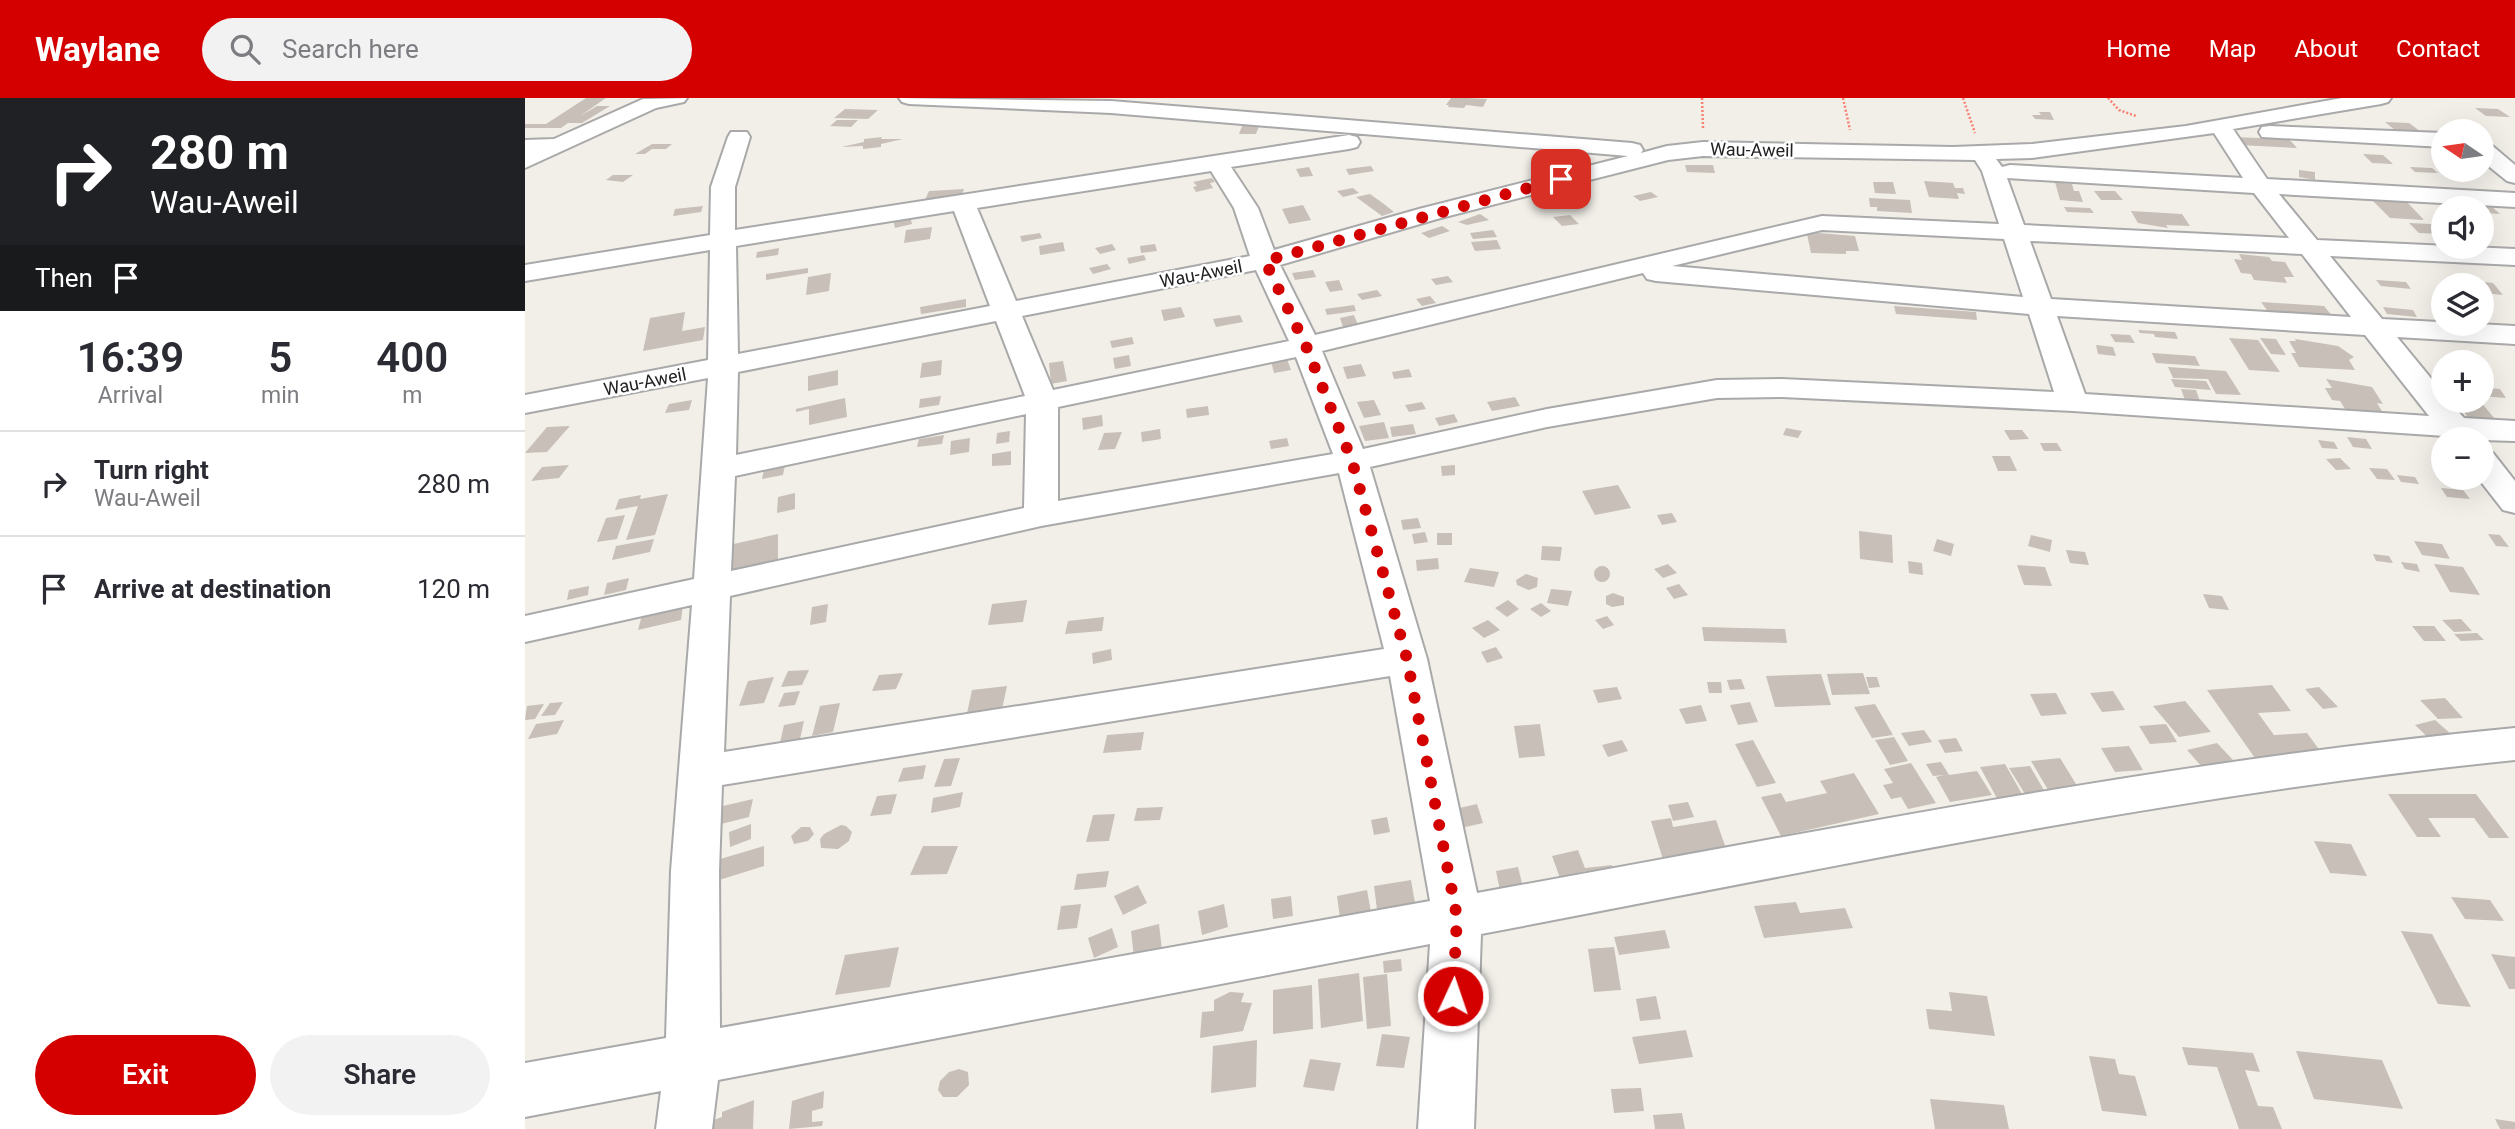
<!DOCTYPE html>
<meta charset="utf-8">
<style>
:root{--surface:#fff;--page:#f2f2f3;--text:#2b2b33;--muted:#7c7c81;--line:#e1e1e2;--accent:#d40000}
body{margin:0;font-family:Roboto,sans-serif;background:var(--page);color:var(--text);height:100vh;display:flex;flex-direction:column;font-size:26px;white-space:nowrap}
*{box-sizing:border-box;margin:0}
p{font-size:23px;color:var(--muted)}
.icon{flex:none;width:38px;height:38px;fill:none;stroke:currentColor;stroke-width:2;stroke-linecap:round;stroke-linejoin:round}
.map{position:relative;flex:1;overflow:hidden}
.panel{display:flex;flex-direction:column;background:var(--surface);width:525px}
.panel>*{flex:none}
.top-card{background:#202124;color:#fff;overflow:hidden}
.needle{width:46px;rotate:283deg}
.buttons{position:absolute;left:1906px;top:21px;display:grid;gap:14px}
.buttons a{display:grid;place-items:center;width:63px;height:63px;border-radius:50%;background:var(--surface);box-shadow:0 7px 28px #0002;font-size:35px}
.pin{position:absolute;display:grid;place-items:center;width:60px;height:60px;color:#fff;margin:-30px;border-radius:14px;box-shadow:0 4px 10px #0006}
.me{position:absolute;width:77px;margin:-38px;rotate:3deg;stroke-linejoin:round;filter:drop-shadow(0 0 5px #0008)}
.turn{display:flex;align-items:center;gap:24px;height:147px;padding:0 35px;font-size:32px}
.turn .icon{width:91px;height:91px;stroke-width:2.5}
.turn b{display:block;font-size:49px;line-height:60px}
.then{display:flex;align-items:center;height:66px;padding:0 35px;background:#0003;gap:14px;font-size:26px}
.eta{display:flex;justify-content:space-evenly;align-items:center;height:119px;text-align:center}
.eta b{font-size:42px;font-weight:600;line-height:49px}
.primary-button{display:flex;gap:14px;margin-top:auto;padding:14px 35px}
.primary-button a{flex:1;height:80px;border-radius:42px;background:var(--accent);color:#fff;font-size:28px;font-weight:600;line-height:80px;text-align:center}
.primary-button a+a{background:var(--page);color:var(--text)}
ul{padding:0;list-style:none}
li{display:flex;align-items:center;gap:21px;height:105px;padding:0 35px;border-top:2px solid var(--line)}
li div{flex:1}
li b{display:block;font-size:26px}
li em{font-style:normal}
header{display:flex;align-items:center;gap:42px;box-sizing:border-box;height:98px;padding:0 35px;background:var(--accent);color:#fff}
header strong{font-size:33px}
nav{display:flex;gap:38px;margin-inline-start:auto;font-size:24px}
.search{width:490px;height:63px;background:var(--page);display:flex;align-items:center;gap:18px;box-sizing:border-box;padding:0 24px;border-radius:38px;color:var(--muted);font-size:26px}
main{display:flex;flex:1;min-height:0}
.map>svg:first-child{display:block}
.building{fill:#c7bfb8}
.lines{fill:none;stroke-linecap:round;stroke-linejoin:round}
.minor-casing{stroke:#a9a9a9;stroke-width:4}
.path{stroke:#fa8072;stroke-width:2.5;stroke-dasharray:2 2;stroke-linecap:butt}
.minor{fill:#fff;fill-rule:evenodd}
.route{stroke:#d40000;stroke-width:12;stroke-dasharray:0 21.6}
.labels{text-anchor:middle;stroke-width:5;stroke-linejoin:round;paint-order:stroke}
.far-street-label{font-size:18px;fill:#222;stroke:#fff}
</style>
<header>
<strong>Waylane</strong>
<div class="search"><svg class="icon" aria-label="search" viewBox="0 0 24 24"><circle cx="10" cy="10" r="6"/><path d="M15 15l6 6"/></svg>Search here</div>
<nav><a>Home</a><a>Map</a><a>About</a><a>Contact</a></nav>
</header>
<main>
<section class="panel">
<div class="top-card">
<div class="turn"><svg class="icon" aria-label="right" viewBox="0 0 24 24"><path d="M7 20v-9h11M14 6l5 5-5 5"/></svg><div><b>280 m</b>Wau-Aweil</div></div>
<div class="then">Then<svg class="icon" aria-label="arrive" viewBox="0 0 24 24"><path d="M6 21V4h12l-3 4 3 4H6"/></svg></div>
</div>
<div class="eta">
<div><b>16:39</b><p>Arrival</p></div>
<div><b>5</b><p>min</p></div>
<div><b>400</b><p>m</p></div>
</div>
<ul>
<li><svg class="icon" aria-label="right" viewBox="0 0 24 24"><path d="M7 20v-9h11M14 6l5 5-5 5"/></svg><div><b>Turn right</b><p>Wau-Aweil</p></div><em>280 m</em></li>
<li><svg class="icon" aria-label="arrive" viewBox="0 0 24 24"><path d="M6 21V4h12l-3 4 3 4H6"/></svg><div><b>Arrive at destination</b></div><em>120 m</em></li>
</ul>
<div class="primary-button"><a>Exit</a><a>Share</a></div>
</section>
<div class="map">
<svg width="1990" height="1031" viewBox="0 0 1990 1031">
<rect width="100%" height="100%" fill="#f2efe9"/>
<path class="building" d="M61,0H81L55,18L72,8H85L57,25H43L36,30H0V26H21Z
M926,0H942L962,1L958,9L941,7L939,10L923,9L924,7H921Z
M1950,10L1973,11L1985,19L1961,18Z
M320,11L353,12L343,21L309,20Z
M1514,14H1525L1529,22L1510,21L1507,17H1516Z
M312,22H333L326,29L305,28Z
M1860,24L1884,25L1895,33H1871Z
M717,28H734L731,36H714Z
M357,39L356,41H378L356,46V49L338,51V48L316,49L339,44V41Z
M1707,39L1764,41L1772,50L1714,47Z
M127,46H147L141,51H127L120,56H110Z
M1838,56L1858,57L1868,66L1847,65Z
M1036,67L1046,69L1027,77L1019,74L1034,71Z
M1160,67H1188L1190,75L1162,74Z
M846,68L849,73L824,77L821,71Z
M784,69L788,78L775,79L771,71Z
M1885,69L1907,70L1913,75L1890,74Z
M1774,72L1790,74V82L1774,79Z
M88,77H108L98,84L81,82Z
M687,80L690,84L685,85L688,90L671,94L668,89L672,88L668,84Z
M1399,83L1428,85L1430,90H1438L1440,96L1432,95L1434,101L1404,99Z
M1348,84H1368L1371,96L1350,95Z
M1530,84L1547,86L1549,93H1554L1558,104L1535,102Z
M828,90L834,95L818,99L812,93Z
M439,91L437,97L400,102L404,93Z
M1569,93H1590L1598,102H1576Z
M1126,94L1133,99L1115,103L1108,98Z
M845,96L859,106L869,114L857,118L831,99Z
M1344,100L1385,102L1387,115L1352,113V109H1345Z
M1847,102L1881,103L1899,122L1865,120Z
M1951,106L1965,107L1975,116L1960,115Z
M778,107L786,122L764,126L757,111Z
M178,108L176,114L148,118L150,111Z
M1539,109L1565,110L1569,115L1542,114Z
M1606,113L1657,116L1665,128L1641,127L1643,130L1613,125Z
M955,116L964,122L942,127L933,124Z
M1045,117L1054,126L1037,128L1028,119Z
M385,118L387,126L370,130L368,122Z
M1884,125L1906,126L1916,136L1894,135Z
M917,128L925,133L904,140L896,135Z
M407,129L405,141L379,145L381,132Z
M968,132L972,139L948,141L945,135Z
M515,135L517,140L497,144L495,138Z
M1294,135L1330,138L1334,153H1321V156L1286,155L1282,136Z
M972,142L976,151L950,153L946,144Z
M538,144L540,153L515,157L514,148Z
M587,146L591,152L575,156L570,150Z
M630,146L632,153L616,155L615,148Z
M254,150L253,157L231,160L232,154Z
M1714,156L1744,159L1747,163L1760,164L1769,179H1759L1762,185L1729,182L1726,176L1716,175L1709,161L1717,162Z
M619,157L621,162L604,166L602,160Z
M582,166L586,171L568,176L564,170Z
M283,170V175L241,182V176Z
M788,172L791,179L770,182L767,175Z
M306,175L304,193L281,197L283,179Z
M923,178L928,184L911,187L906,181Z
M814,182L818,192L805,194L800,184Z
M1851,182L1881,184L1886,191L1856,188Z
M1950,183L1968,185L1978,197L1959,195L1956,187Z
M852,192L857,198L837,202L832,196Z
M905,198L911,205L897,208L891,201Z
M441,201V209L396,216L395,209Z
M1736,204L1799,208L1808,219L1744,215Z
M829,207L831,213L802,217L800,211Z
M1369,208L1451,214L1452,222L1371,216Z
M656,209L660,219L639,223L636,212Z
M1858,209L1888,212L1892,219L1862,216Z
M160,214L157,233L180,229L178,242L118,253L125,220Z
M715,217L718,224L691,229L688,221Z
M829,217L833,227L818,229L815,220Z
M1613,232L1650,234L1653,241L1630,239L1629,236L1615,235Z
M1585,236L1605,237L1610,245L1590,244Z
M607,239L609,246L587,250L585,243Z
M1704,240L1733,242L1755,274L1724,272Z
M1735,240L1751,241L1761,257L1746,256Z
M1770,241L1813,248L1829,259L1824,262L1830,272L1774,269L1766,255H1771L1764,243H1771Z
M1571,247L1588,249L1591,258L1573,256Z
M1627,255L1670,258L1675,268L1631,265Z
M604,257L606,268L590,271L588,260Z
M762,261L766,272L749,275L746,263Z
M417,262L416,277L395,280L397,265Z
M538,263L542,283L526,286L524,265Z
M836,266L841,278L822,281L818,269Z
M1643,269L1701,273L1716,297L1691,296L1683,281L1648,280Z
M884,271L887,279L869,281L867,274Z
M313,272V287L283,293V278Z
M1646,281L1681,283L1686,292L1650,289Z
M1801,281L1847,289L1858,306L1852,305L1858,315L1820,311L1815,303L1807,302L1800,290H1807Z
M1956,289L1975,291L1981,300L1956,298Z
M1656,291L1671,292L1676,306L1661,305Z
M416,298L414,307L394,310L395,301Z
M990,299L995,308L967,313L962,304Z
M320,300L322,319L284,327V311L271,314V311Z
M167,302L164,312L140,315L144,306Z
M849,302L856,317L839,320L832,304Z
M1931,303H1955L1975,327L1947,325Z
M897,304L901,311L884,314L880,307Z
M683,308L684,317L662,320L661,311Z
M929,316L933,324L914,328L910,320Z
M577,317L578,328L558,332L557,320Z
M859,324L864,340L840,343L834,328Z
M888,326L891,336L867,339L865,329Z
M45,328L22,354L0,355L22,329Z
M1261,330L1277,333L1273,340L1258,337Z
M635,331L636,341L617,344L616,334Z
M1479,332H1497L1504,341L1485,342Z
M485,333L484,344L471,346L472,335Z
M597,334L590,351L573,352L579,335Z
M419,337L417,346L392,349L394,341Z
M1822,339L1841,341L1847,351L1828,349Z
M445,340L444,354L425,357L426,343Z
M762,340L764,348L746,351L744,343Z
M1793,342L1809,344L1813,351L1797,350Z
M1515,345H1532L1537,353H1519Z
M486,353V367L467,368V356Z
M1467,358H1485L1492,373H1473Z
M1815,360L1826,371L1811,372L1801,361Z
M44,367L34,380L6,383L17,369Z
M260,367L258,377L237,381L239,371Z
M930,367V377L917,378L916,368Z
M1844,370L1862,371L1870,382L1852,381Z
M1872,377L1890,379L1894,386L1876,384Z
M1093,387L1106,410L1070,417L1057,393Z
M1916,390L1938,392L1945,401L1922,399Z
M270,395V411L252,415L253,399Z
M143,396L130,437L101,442L113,408L90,412L94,401L116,397L115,401Z
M1147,415L1152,424L1137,427L1132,417Z
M100,417L92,441L72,444L81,420Z
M893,420L896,430L878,432L876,422Z
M1334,433L1367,437L1368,465L1335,461Z
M900,434L903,444L889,446L887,436Z
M912,435H927V447H912Z
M253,436V462L203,474L204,447Z
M1963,436L1975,437L1984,449L1971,448Z
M1506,437L1527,442L1525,454L1503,448Z
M129,441L125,454L87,462L91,448Z
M1412,441L1429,446L1426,458L1408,453Z
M1889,443L1917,446L1925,461L1897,457Z
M1017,448L1037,449L1035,463L1016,462Z
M1541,452L1560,454L1564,467L1545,465Z
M1848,456L1864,458L1868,465L1851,463Z
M913,460L914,471L892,473L891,462Z
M1383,463L1397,465L1398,477L1384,475Z
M1876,464L1892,466L1895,474L1880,471Z
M1143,466L1152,475L1138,480L1129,471Z
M1909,466L1938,469L1955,497L1925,494Z
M1492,467L1520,469L1527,488L1499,487Z
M1069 476a8 8 0 1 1 16 0a8 8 0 1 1-16 0Z
M945,470L974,474L969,489L939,484Z
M1001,476L1013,480L1012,489L1004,492L992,487L991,482Z
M104,480L101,492L79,497L82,485Z
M1154,486L1163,497L1149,501L1141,490Z
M64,488L63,497L42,502L44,492Z
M1026,491L1047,493L1043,508L1022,505Z
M1088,495L1099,499V507L1087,509L1081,506V498Z
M1678,496L1697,498L1704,512L1684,510Z
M502,502L498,524L463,527L467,506Z
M983,502L994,511L982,519L970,510Z
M1016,505L1026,513L1016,519L1005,511Z
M303,506L301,524L285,527L287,509Z
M158,507L156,522L113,532L117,517Z
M1082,518L1089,527L1078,531L1070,522Z
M579,519L577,533L540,536L543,523Z
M1936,521L1947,533L1929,534L1917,522Z
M963,522L975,532L959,540L947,530Z
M1887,528H1909L1921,543H1899Z
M1177,529L1260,531L1262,545L1179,543Z
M1952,535L1959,542L1936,543L1929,536Z
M971,549L978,560L962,565L956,554Z
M586,551L587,562L568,566L567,555Z
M284,572L277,587L256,589L263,573Z
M378,575L371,591L347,593L354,577Z
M1338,575L1345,596L1307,597L1302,576Z
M1296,576L1306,607L1250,609L1241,578Z
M249,579L239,605L214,608L223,583Z
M1341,579H1352L1355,589L1344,590Z
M1216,581L1220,591L1205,592L1202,582Z
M1182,584H1196L1197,595H1184Z
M1747,587L1766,613L1733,615L1749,637L1782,635L1804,665L1737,670L1682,592Z
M482,588L476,616L441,620L447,592Z
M1092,589L1097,601L1073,605L1068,592Z
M1794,589L1813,609L1798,611L1780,591Z
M275,593L270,607L253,609L259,595Z
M1588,593L1600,612L1577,614L1565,595Z
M1531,595L1542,616L1516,618L1505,596Z
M1920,600L1938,620L1913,621L1895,602Z
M1660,603L1686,634L1654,639L1628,608Z
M38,604L30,617L16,618L25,605Z
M1225,604L1233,624L1213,627L1205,607Z
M315,605L308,634L287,638L295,608Z
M19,606L10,621L0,622L2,608Z
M1350,606L1368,637L1347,640L1329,609Z
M1176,607L1182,623L1161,626L1154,611Z
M39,622L32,636L3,641L11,626Z
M1910,622L1935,644L1914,650L1890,627Z
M279,623L275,641L255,645L259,627Z
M1015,626L1020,658L994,660L989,628Z
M1641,626L1652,644L1625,646L1614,628Z
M1399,632L1407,644L1384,648L1376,635Z
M619,634L616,652L578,655L582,637Z
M1369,639L1383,663L1365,667L1350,642Z
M1431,640L1438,653L1420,655L1413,642Z
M1097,642L1103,653L1083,659L1077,647Z
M1228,642L1251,685L1232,689L1210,646Z
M1692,645L1708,662L1677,669L1662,652Z
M1604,648L1618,672L1590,674L1576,650Z
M435,660L426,688L409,689L419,661Z
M1535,660L1559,699L1529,702L1506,663Z
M1416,664L1424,677L1452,673L1467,697L1425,704L1411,679L1419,677L1408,678L1401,666Z
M1386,665L1411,705L1383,711L1376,699L1366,701L1358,687L1368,685L1359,671Z
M1480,666L1501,703L1475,706L1455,669Z
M401,667L398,681L373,684L378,670Z
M1505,668L1520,694L1500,696L1484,670Z
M1329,675L1354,716L1256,738L1236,699L1256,695L1261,704L1302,695L1295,683Z
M438,694L435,709L406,715L408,700Z
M372,696L366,716L345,718L352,698Z
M1863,696H1951L1984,740H1964L1949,720H1903L1916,739H1892Z
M228,701L224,719L196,726L198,708Z
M1163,704L1169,719L1148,723L1143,707Z
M952,706L958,725L936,730L930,711Z
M638,709L635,722L609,723L612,710Z
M590,716L584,743L561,744L568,717Z
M862,719L865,734L849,737L846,722Z
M1146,720L1148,729L1191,722L1204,759L1140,768L1126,723Z
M226,726V741L205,749L204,734Z
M316,727L321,728L327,734L324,743L313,751L296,750L295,741L299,736Z
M276,729H285L289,736L283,743L269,746L266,738Z
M1789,743L1826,746L1842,778L1805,775Z
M239,748V768L191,783L192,762Z
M398,748H433L422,776L385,777Z
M1053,752L1060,770L1087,767L1091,783L1064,786L1061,773L1035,780L1027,758Z
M993,769L998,789L975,793L971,773Z
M584,773L581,789L549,792L552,776Z
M886,782L890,805L852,812L849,788Z
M613,787L622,805L598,817L589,798Z
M842,792L846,814L815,820L812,798Z
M766,798L768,818L748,821L746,801Z
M1926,799L1965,802L1979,823L1940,821Z
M1271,804L1275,815L1320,810L1328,830L1239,840L1229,808Z
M556,806L552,830L532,832L536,808Z
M699,806L703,829L677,837L673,813Z
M634,826L637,852L609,860L606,833Z
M587,830L593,849L569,860L563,840Z
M1140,832L1145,850L1094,857L1089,839Z
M1876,833L1907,836L1946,909L1913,906Z
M374,849L365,889L310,897L320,857Z
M1089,849L1096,892L1069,894L1063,851Z
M1966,856L1990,859V891H1984Z
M876,861L877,873L859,875L858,863Z
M834,875L838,923L796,930L793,881Z
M862,876L866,928L842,931L838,879Z
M787,887L788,931L748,936V892Z
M705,894L719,895L716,904L727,905L718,933L675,940L677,914L689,913V902Z
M1424,894L1462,898L1470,938L1404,931L1401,911L1427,913Z
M1131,898L1136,921L1115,923L1111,901Z
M1161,932L1168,959L1114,966L1107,939Z
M857,936L885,939L879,970L851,968Z
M732,942L731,989L686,995L688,948Z
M1657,949L1728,955L1735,974L1720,972L1733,1008L1748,1009L1757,1031H1714L1692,969L1663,967Z
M1771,953L1857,962L1878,1011L1789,1001Z
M1564,958L1590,961L1594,976L1610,978L1622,1018L1577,1013Z
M785,961L816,965L809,993L778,989Z
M434,971L443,974L444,987L432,999H418L413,992L415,983L424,974Z
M1116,990L1119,1013L1089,1015L1086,991Z
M299,993L298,1010L287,1013V1024L298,1023L297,1028L264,1031L267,1003Z
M1405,1001L1479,1007L1484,1031H1410Z
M229,1002L228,1031H186V1023L197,1019V1014Z
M1157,1015L1160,1031H1130L1128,1017Z
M1970,1021L1990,1024V1031H1975Z"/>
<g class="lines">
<defs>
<path id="minor" d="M162,0L159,4L131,10L0,70V42L29,41L118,1Z
M374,0L586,3L1107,45L1115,47L1118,52L1116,55L1142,48L1178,44L1428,49L1507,46L1661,28L1817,0H1866L1863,4L1856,6L1708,31L1742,81L1990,95V109L1754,96L1792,142L1990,151V167L1805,158L1857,221L1990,228V246L1872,239L1918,295V303H1924L1939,320L1990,323V343L1922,341L1920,338L1548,313L1257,299L1192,300L1022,329L845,369L902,561L952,795C1296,733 1641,663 1990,630V662C1642,697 1299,771 956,836L949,1031H893L905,846L193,982L187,1031H131L136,993L0,1019V965L141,940L146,773L167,507L0,544V518L169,481L183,280L0,315V297L183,262L185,152L0,183V167L185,137L186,89L203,39L206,34H222L225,39L210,89V132L824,37L832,39L835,44L832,49L824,51L706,69L733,110L749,152L894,111L1103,58L586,15L384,6L377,4ZM1689,35L1718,80L1485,67L1477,69L1471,61L1507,60ZM1178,58L1450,62L1457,73L1474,126L1297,118L790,237L755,167L912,121L1143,62ZM686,73L709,110L725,158L491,203L452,110ZM1482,80L1729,95L1764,140L1499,127ZM429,113L465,208L213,256L211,148ZM1297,132L1479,141L1498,199L1147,168ZM1505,143L1777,156L1826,219L1526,201ZM731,172L764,243L528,292L497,218ZM1118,175L1122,181L1131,183L1504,216L1529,294L1257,281L1192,282L1022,311L838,351L797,253ZM1532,218L1840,237L1904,318L1560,296ZM471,223L500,298L211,357L213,274ZM771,259L808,356L533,403V309ZM501,316L499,410L206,473L210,378ZM814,375L859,551L199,654L205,498L516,428ZM865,578L905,803L195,930L194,773L197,687Z
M1745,28L1918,35V49L1737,39L1734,34L1737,29Z
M1956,44L1964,45L1990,67V85L1982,83L1956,62Z
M1956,352L1968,355L1990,383V415L1978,412L1953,380H1956Z"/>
</defs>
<use href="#minor" class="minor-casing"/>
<path class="path" d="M1177,0L1178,30
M1318,0L1325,32
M1438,0L1450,35
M1583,0L1594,12L1611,18"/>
<use href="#minor" class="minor"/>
</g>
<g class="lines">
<path class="route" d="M928,898L932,819L882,561L827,363L781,248L740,163L1036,81"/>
</g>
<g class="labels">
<g class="far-street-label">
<text transform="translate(1227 52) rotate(1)" y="6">Wau-Aweil</text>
<text transform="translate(676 176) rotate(-11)" y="6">Wau-Aweil</text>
<text transform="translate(120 284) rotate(-11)" y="6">Wau-Aweil</text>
</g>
</g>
</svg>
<div class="buttons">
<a><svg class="needle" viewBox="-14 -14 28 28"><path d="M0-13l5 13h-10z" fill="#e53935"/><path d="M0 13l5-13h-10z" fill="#7c7c81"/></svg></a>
<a><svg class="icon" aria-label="sound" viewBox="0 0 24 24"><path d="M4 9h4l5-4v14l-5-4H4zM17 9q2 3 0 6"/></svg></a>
<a><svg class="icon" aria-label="layers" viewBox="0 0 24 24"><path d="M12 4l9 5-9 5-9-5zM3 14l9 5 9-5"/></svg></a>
<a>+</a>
<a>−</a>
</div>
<div class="pin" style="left:1036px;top:81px;background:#d93025"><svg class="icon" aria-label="arrive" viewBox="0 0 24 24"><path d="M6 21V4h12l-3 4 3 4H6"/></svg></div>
<svg class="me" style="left:928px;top:898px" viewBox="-20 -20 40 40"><circle r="17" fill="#d40000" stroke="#fff" stroke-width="3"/><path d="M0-11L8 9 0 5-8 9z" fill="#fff"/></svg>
</div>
</main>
